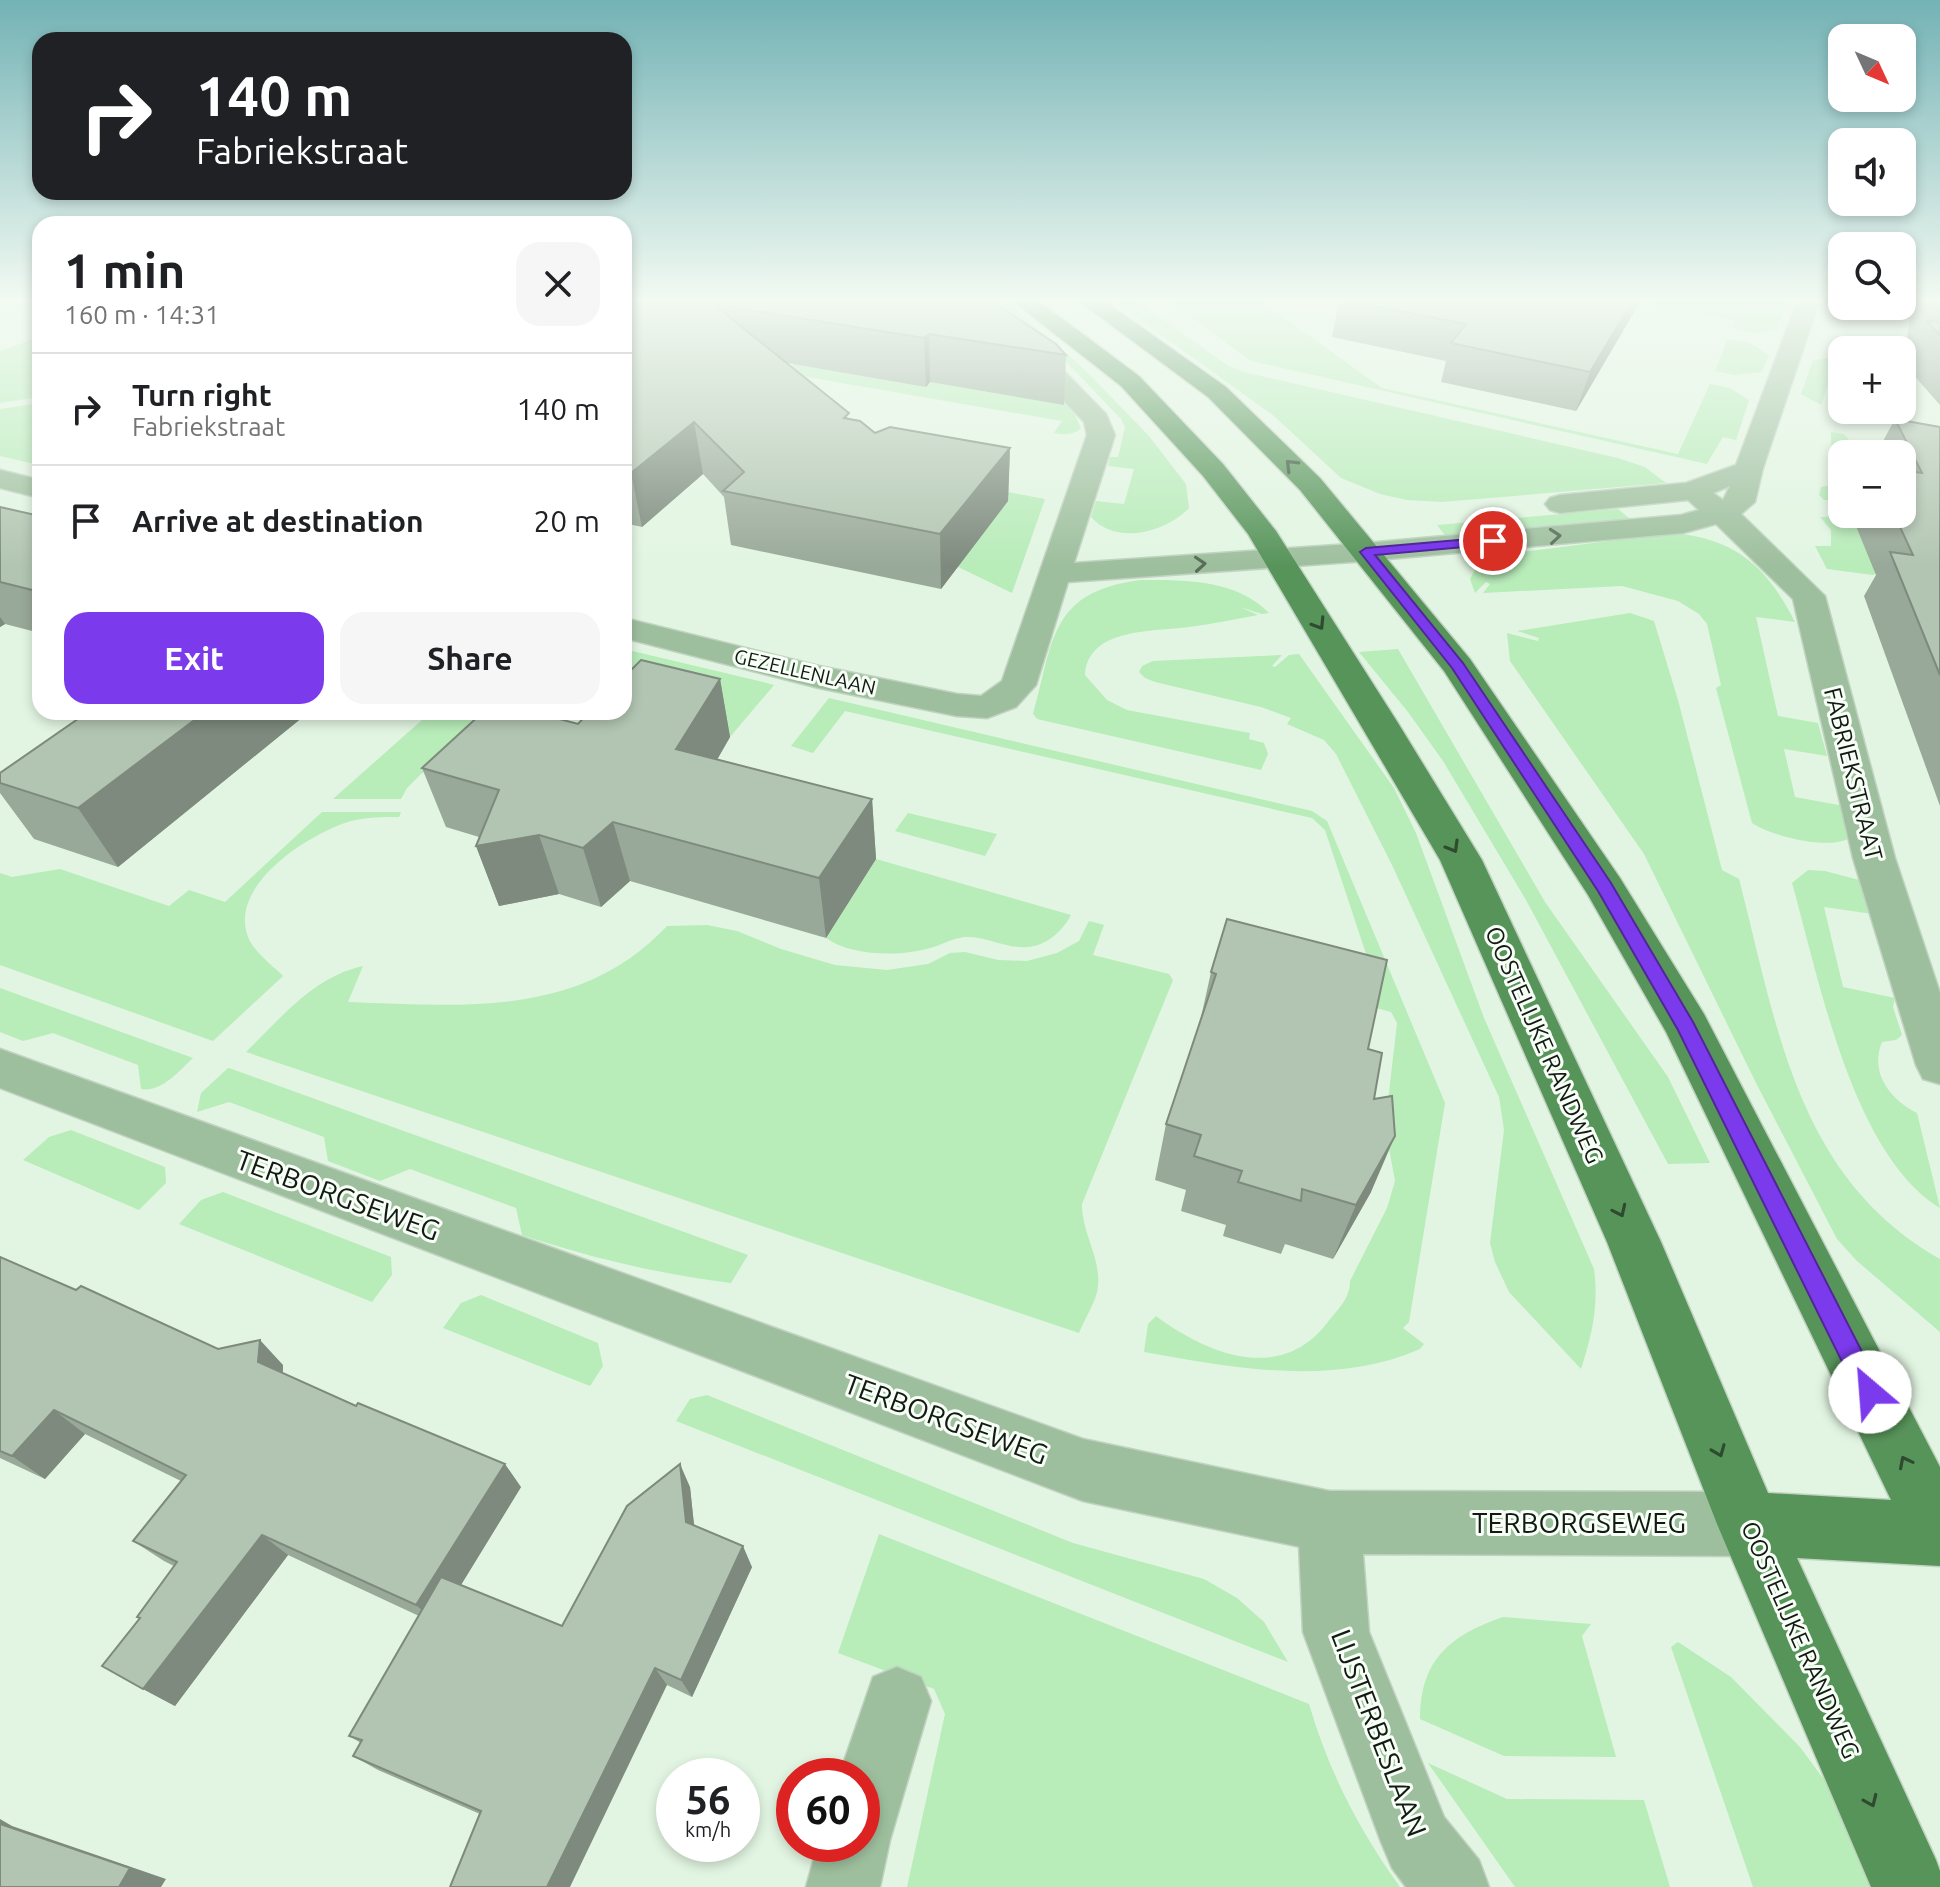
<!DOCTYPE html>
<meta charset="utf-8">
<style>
:root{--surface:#fff;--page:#f6f6f6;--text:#202124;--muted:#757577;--line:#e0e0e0;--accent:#7c3aed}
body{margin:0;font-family:Ubuntu,sans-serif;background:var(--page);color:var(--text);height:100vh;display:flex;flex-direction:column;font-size:30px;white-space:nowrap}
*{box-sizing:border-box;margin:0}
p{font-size:26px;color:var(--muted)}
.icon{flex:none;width:44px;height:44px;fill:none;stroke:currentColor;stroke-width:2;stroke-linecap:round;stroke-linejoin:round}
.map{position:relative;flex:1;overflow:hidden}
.drawer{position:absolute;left:32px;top:216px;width:600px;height:504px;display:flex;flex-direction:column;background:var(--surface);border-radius:24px;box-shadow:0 4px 12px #0003}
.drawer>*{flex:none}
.top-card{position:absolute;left:32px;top:32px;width:600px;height:168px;border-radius:24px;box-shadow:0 4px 12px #0003;background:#202124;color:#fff;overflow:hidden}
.needle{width:52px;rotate:134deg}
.tools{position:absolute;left:1828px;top:24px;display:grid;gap:16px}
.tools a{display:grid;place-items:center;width:88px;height:88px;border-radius:16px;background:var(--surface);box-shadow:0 4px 12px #0003;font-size:40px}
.speed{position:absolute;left:656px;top:1758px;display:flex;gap:16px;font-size:40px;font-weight:700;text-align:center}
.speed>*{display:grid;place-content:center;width:104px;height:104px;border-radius:50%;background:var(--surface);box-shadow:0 4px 12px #0003;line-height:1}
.speed small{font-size:20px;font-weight:400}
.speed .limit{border:12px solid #d22;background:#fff;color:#111}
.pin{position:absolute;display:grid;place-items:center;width:68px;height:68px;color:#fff;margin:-34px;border:4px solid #fff;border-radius:50%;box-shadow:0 2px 8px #0007}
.me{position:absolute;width:88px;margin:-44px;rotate:333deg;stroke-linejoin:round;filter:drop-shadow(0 0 6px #0008)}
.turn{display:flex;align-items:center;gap:28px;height:168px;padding:0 32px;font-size:36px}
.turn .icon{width:104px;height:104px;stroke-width:2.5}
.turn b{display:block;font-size:56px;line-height:68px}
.round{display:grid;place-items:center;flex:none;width:84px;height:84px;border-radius:24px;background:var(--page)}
.summary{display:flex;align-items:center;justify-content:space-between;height:136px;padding:0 32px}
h1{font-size:48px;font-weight:600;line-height:60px}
.action{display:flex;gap:16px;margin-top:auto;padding:16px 32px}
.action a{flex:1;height:92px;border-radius:24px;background:var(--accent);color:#fff;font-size:32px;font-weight:600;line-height:92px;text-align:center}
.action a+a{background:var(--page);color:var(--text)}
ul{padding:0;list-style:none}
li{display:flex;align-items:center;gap:24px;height:112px;padding:0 32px;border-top:2px solid var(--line)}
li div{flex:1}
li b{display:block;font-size:30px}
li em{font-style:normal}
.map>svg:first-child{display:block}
.green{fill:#b8ecb9}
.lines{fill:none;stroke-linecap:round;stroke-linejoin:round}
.minor-casing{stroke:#c1d2c1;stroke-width:3}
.tertiary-casing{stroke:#c1d2c1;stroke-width:3}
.primary-casing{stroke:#c1d2c1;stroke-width:3}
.minor{fill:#9ebf9e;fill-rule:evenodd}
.tertiary{fill:#9ebf9e;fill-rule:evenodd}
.primary{fill:#57945a;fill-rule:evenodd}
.wall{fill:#99a999}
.shaded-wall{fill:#7d8a7d}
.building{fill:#b2c5b2;stroke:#7d8a7d;stroke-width:2}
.oneway{stroke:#2e4b2f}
.oneway2{stroke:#586c58}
.route{fill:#7c3aed;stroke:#51269a;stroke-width:2}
.labels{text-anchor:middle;stroke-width:6;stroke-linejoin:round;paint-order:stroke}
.far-street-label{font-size:20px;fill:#131a13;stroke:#f7fff7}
.street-label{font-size:24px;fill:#131a13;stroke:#f7fff7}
.near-street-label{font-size:28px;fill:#131a13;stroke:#f7fff7}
</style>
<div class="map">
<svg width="1940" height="1887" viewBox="0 0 1940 1887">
<rect width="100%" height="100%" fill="#e2f5e2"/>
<path class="green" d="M999,302L1013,307L1085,370L1149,436L1186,484L1189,508C1166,532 1117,546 1091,517L1096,501L1124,504L1134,469L1108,466L1110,457H1118L1125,427L1121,419L1048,343L1017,321Z
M1115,302H1139L1227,365L1244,372L1618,458L1645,467L1666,483L1442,502L1407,500L1380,494L1341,478L1274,416Z
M1170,302H1262L1382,388L1678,454L1710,384L1730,388L1749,400L1736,440L1723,437L1707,464L1251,361Z
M1641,302H1788L1777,329L1755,333L1732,328L1735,320Z
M40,337V397L0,403V351Z
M1728,339L1750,343L1769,355L1762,372L1734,375L1715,371Z
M1010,345L1075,415L1081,428C1075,435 1062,435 1054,433L1062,421L784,373L794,364Z
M1829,358L1837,359L1821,405L1801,394L1813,360Z
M40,403L39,465L0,456V409Z
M1831,432L1844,434L1861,454H1842V500H1824L1819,495L1821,487L1832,485Z
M934,478L1045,499L1012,593L954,565Z
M1618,509L1635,523L1448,539L1437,525Z
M1853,516L1880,571L1873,575L1827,569L1815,546H1831V530L1820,517Z
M1672,533C1737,539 1766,566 1795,622L1756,617L1778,716L1818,723L1827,756L1784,749L1795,797L1844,806L1853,835C1837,853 1770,836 1752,823L1716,688L1721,685L1707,624L1699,614L1678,601L1622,586L1483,593L1490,584L1486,582L1475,593L1470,579L1476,568L1490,556Z
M1140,580C1186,580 1235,579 1269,613L1262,614L1240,607L1258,615C1235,619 1212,624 1189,627C1154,632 1088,627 1085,675L1107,700L1127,710L1250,733L1249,739L1264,743L1268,754L1261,770L1037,719L1033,714C1054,639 1050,592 1140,580Z
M1630,613L1654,621L1678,700L1722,870L1739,879C1777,1025 1796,1177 1940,1259V1332L1857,1261L1837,1239L1755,1081L1644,854L1510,661L1507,633L1538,641L1539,638L1517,631Z
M1398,649L1545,902L1668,1077L1710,1163L1668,1164L1526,900L1443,761L1408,712L1359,652Z
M628,650L763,682L774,685L730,737L690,727L624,700V653Z
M1299,654L1394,788L1416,833L1484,1018L1594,1269C1599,1305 1592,1335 1581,1369L1509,1292L1495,1262L1490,1243L1504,1130L1499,1097L1392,865L1336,754L1324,740L1287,724L1291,718L1261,707L1155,682L1145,678L1139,672L1142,666L1153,661L1282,655L1272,666L1275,667L1289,655Z
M829,698L1312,811L1327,821L1445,1103L1409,1322L1403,1328L1424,1344L1420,1349C1333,1387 1233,1368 1144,1352L1148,1324L1156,1316C1207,1354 1280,1384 1327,1323C1338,1309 1350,1299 1350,1281L1387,1208L1395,1181L1385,1127L1397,1023L1391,1012L1358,1003L1377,987L1325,830L1312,818L845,711L813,753L791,746Z
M431,712H527L421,774L407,788L401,799H333Z
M322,812H401L399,817C384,817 366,817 351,821C310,833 231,883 247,934C252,951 271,964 283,976L213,1041L0,965V873L12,877L60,869L169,906L189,890L225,902Z
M908,813L997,834L985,856L895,831Z
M876,859L1071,915C1062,932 1046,946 1027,947C1007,949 986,936 965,937C952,938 942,945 930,948C901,957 850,956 826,938Z
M1808,870L1825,871L1863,881L1873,914L1824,907L1843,987L1895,998L1893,1007L1902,1035L1896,1040L1882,1042C1869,1073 1891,1100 1917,1113L1940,1208C1852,1154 1819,978 1792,883Z
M1089,921L1104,925L1093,955L1169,974L1173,980L1082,1204C1081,1233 1104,1262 1097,1292C1094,1305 1084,1320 1079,1333L246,1052C281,1018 313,977 363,966L348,1002C464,1006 581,1018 667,926L707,925L737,931L781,949L835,965L887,970L928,964L950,953L965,952L998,960L1027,961L1057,953L1079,941Z
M0,988L193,1058C179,1071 161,1093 141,1089L138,1065L53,1033L23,1041L0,1032Z
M228,1068H229L748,1255L731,1283C659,1274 591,1258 522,1235L516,1208L410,1169L380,1181L328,1161L324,1137L229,1102L197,1112L201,1093Z
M71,1130L165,1167L166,1183L139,1210L23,1160L49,1137Z
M223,1192L391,1257L392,1275L372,1302L179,1224L201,1200Z
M481,1295L598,1343L603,1366L590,1386L443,1328L461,1303Z
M707,1395L1073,1543L1204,1579L1237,1598L1264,1622L1288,1662L676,1421L690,1399Z
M879,1534L1309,1704C1329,1772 1359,1830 1400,1887H907L945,1714L934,1689L838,1653Z
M1503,1617L1591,1624L1582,1636L1616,1757L1504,1756L1420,1719C1420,1660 1450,1635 1503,1617Z
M1678,1642L1731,1677L1800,1747L1853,1819L1882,1887H1753L1671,1647Z
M1428,1763L1507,1799L1644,1800L1670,1887H1515Z"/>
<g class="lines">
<defs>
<path id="minor" d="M1797,302H1819L1763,468L1755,502L1741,514L1825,596L1895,858L1940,993V1084L1923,1079L1916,1065L1853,858L1793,599L1716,524L1683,533L1366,561L1068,582L1036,685L1016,707L987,718L957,716L819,688L624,638V618L819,666L957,694L981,696L1002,681L1087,435L1084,422L1013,347L1010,342L1013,337H1031L1106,414L1115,435L1074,563L1366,543L1681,515L1699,510L1688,500L1560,513L1550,510L1545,504L1550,498L1560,495L1686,483L1736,465ZM1730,486L1723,500L1713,493Z
M0,470L40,480V498L0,488Z
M0,1049L1083,1439L1329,1491L1351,1500L1360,1522L1351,1544L1329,1553L1083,1501L0,1088Z
M897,1667L921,1677L931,1701L890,1840L880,1887H806L818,1844H862V1776H839L873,1677Z"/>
<path id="tertiary" d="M1329,1491L1749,1492L1771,1502L1781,1524L1771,1546L1749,1556L1363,1554L1369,1632L1444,1817L1479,1860L1489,1887H1406L1392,1868L1381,1842L1303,1632L1298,1522L1307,1500Z"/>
<path id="primary" d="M1014,302H1040L1139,376L1223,464L1276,531L1398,723L1482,860L1661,1242L1768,1493L1891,1500L1666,1032L1588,895L1444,671L1300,490L1208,397L1080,302H1106L1226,387L1320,478L1470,659L1620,878L1704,1014L1940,1467V1566L1797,1558L1936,1860L1940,1871V1887H1871L1717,1524L1607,1242L1440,860L1248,534L1203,476L1121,386Z"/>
</defs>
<use href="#minor" class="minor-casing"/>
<use href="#tertiary" class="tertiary-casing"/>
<use href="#primary" class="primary-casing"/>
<use href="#minor" class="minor"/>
<use href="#tertiary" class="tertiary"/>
<use href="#primary" class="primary"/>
</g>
<path class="wall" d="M624,302H993L1066,355L1064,405L930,382L926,387L787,363L850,420L875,433L1010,448L1008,501L941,589L731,545L724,497L703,474L642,527L624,523Z
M1339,302H1640L1576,411L1441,382L1446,361L1332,337Z
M1912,302H1940V405L1904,364L1914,346L1907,338Z
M1895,419L1940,427V806L1864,596L1876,575L1851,514H1902V454H1876Z
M0,507L40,516V633L5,624L0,627Z
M720,679L730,737L717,760L872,799L876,859L826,938L630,881L601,907L559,894L499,906L476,846L479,837L446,827L422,768L578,724Z
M88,712H309L118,867L34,839L0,793V773Z
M1227,919L1368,1049L1374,1099L1371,1192L1333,1259L1285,1244L1281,1254L1223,1236L1226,1225L1181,1211L1186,1190L1155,1180L1166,1124L1200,1022L1211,972Z
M0,1257L76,1290L218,1349L283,1365V1373L521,1487L461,1585L562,1626L690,1487L694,1526L752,1567L692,1697L667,1685L480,1814L378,1770L353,1756L361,1743L349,1736L419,1616L288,1555L175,1706L143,1689L140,1618L137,1617L174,1566L164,1561L133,1541L181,1481L85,1434L45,1479L0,1458Z"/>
<path class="shaded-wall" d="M1632,302H1640L1576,411L1590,372Z
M929,334L930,382L926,387L924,338Z
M694,422L703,474L642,527L631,473Z
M1010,448L1008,501L941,589L940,534Z
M0,617L5,624L0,627Z
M720,679L730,737L689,808L676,749Z
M205,712H309L118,867L78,808Z
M872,799L876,859L826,938L819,878Z
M613,822L630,881L601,907L583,848Z
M539,835L559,894L499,906L476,846Z
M1395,1136L1371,1192L1333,1259L1356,1205Z
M260,1340L283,1365L282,1387L258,1362Z
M54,1410L85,1434L45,1479L12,1456Z
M505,1464L521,1487L437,1624L416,1605Z
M680,1464L690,1487L696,1543L686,1522Z
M262,1535L288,1555L175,1706L143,1689Z
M743,1546L752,1567L692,1697L681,1680Z
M655,1668L667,1685L570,1887H547Z
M0,1819L12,1826L166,1879L161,1887H119L0,1824Z"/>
<path class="building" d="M624,302H993L1056,344L1066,355L929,334L924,338L713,304L849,413L844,418L860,421L875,433L890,427L1010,448L940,534L723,491L744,472L694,422L631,473L624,472Z
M1354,302H1632L1590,372L1451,343L1466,324Z
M1927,321L1940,322V335Z
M1895,419L1940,427V675L1890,552L1913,555L1894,514H1902V470L1922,473Z
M0,507L40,516V592L0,582Z
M641,660L720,679L676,749L872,799L819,878L613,822L583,848L539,835L476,846L499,790L422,768L483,712H533L578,724L589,712H624V677Z
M88,712H205L78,808L0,783V773Z
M1227,919L1387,960L1368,1049L1382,1053L1374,1099L1392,1096L1395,1136L1356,1205L1302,1189L1301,1201L1238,1182L1242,1171L1194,1156L1201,1135L1166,1124L1216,974L1211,972Z
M0,1257L76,1290L81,1286L218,1349L260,1340L258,1362L356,1406L358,1403L505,1464L416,1605L262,1535L143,1689L102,1666L140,1618L137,1617L177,1562L133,1541L186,1475L54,1410L12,1456L0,1451Z
M680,1464L686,1522L743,1546L681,1680L655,1668L547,1887H450L481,1811L353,1756L362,1740L349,1736L441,1577L562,1626L627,1506Z
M0,1824L130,1868L119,1887H0Z"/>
<defs><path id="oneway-chevron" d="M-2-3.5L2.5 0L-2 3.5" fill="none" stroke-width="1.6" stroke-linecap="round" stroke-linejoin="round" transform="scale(2)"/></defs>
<g class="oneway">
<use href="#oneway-chevron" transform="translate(1291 465) rotate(-135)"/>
<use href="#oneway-chevron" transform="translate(1319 624) rotate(58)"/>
<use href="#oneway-chevron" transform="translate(1453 847) rotate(60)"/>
<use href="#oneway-chevron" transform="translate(1620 1211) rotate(65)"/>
<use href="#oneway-chevron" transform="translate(1719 1451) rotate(68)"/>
<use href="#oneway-chevron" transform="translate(1905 1462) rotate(-117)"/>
<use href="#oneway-chevron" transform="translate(1871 1801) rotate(66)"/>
</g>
<g class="oneway2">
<use href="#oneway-chevron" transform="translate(1555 536) rotate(-5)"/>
<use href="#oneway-chevron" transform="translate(1200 564) rotate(-4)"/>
</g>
<linearGradient id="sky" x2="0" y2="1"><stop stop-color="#73b2b5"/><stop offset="0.53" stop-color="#f2faf2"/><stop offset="1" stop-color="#f2faf2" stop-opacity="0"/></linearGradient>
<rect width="1940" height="566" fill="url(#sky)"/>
<path class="route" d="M1493,537L1497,538V544L1375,555L1463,663L1611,883L1693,1022L1878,1383L1882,1392L1878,1400L1870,1403L1861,1400L1678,1030L1598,891L1452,668L1360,552L1366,548Z"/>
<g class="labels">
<g class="far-street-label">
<text transform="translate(805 672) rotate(13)" y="7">GEZELLENLAAN</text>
</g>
<g class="street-label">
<text transform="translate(1853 774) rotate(76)" y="8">FABRIEKSTRAAT</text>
<text transform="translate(1544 1045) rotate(66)" y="8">OOSTELIJKE RANDWEG</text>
<text transform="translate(1800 1640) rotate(66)" y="8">OOSTELIJKE RANDWEG</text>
</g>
<g class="near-street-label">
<text transform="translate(338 1195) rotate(20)" y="10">TERBORGSEWEG</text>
<text transform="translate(946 1419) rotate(20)" y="10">TERBORGSEWEG</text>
<text x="1579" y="1533">TERBORGSEWEG</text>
<text transform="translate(1379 1733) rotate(69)" y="10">LIJSTERBESLAAN</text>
</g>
</g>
</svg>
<div class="tools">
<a><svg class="needle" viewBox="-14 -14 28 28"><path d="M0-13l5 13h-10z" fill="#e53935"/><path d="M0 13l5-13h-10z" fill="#757577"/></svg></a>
<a><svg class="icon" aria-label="sound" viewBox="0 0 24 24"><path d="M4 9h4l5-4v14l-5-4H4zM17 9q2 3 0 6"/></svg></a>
<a><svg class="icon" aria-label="search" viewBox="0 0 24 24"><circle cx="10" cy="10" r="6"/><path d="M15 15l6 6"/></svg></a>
<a>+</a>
<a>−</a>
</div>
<div class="speed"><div>56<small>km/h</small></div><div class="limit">60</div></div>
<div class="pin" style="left:1493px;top:541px;background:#d93025"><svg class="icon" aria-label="arrive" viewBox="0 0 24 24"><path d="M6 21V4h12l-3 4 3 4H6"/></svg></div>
<svg class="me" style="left:1870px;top:1392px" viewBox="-20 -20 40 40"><circle r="19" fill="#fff"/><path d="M0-13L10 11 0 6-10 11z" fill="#7c3aed"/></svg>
<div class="top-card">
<div class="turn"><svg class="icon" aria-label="right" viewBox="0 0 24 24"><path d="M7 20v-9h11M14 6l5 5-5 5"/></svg><div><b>140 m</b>Fabriekstraat</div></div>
</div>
<section class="drawer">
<div class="summary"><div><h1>1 min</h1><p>160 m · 14:31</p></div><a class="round"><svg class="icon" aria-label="close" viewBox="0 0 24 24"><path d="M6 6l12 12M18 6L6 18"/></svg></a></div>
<ul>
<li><svg class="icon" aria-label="right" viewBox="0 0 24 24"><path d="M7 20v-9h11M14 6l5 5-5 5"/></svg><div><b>Turn right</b><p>Fabriekstraat</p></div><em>140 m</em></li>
<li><svg class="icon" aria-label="arrive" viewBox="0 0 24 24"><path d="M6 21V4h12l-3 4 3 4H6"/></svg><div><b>Arrive at destination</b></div><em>20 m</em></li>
</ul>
<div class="action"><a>Exit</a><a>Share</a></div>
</section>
</div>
